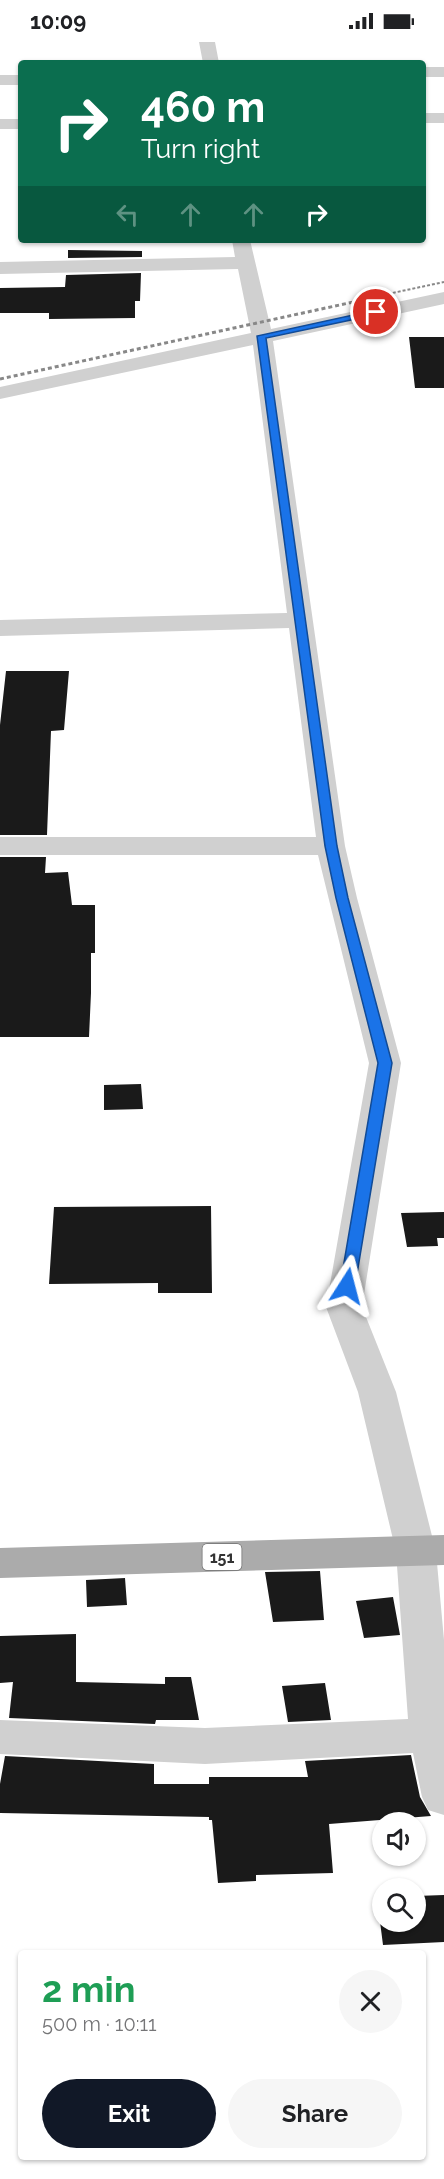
<!DOCTYPE html>
<meta charset="utf-8">
<style>
:root{--surface:#fff;--page:#f6f6f6;--text:#202124;--muted:#757577;--accent:#111827}
body{margin:0;font-family:Raleway,sans-serif;background:var(--page);color:var(--text);height:100vh;display:flex;flex-direction:column;font-size:22px;white-space:nowrap}
*{box-sizing:border-box;margin:0}
p{font-size:20px;color:var(--muted)}
.icon{flex:none;width:33px;height:33px;fill:none;stroke:currentColor;stroke-width:2;stroke-linecap:round;stroke-linejoin:round}
.map{position:relative;flex:1;overflow:hidden}
.panel{position:absolute;left:18px;top:1908px;width:408px;height:210px;display:flex;flex-direction:column;background:var(--surface);border-radius:6px;box-shadow:0 2px 4px #0004}
.panel>*{flex:none}
.hud{position:absolute;left:18px;top:18px;width:408px;height:183px;border-radius:6px;box-shadow:0 2px 4px #0004;background:#0b6e4f;color:#fff;overflow:hidden}
.controls{position:absolute;left:372px;top:1770px;display:grid;gap:12px}
.controls a{display:grid;place-items:center;width:54px;height:54px;border-radius:50%;background:var(--surface);box-shadow:0 2px 4px #0004;font-size:30px}
.pin{position:absolute;display:grid;place-items:center;width:51px;height:51px;color:#fff;margin:-26px;border:3px solid #fff;border-radius:50%;box-shadow:0 2px 6px #0007}
.me{position:absolute;width:66px;margin:-33px;rotate:9deg;stroke-linejoin:round;filter:drop-shadow(0 0 4px #0008)}
.turn{display:flex;align-items:center;gap:21px;height:126px;padding:0 24px;font-size:27px}
.turn .icon{width:78px;height:78px;stroke-width:2.5}
.turn b{display:block;font-size:42px;line-height:51px}
.lanes{display:flex;align-items:center;height:57px;padding:0 24px;background:#0003;justify-content:center;gap:30px;direction:ltr}
.lanes .off{opacity:.35}
.round{display:grid;place-items:center;flex:none;width:63px;height:63px;border-radius:32px;background:var(--page)}
.head{display:flex;align-items:center;justify-content:space-between;height:102px;padding:0 24px}
h1{font-size:36px;font-weight:700;line-height:45px;color:#1e9e55}
.button{display:flex;gap:12px;margin-top:auto;padding:12px 24px}
.button a{flex:1;height:69px;border-radius:36px;background:var(--accent);color:#fff;font-size:24px;font-weight:700;line-height:69px;text-align:center}
.button a+a{background:var(--page);color:var(--text)}
.status{display:flex;justify-content:space-between;align-items:center;height:42px;padding:0 30px;background:var(--surface);direction:ltr}
.status svg{height:16px;fill:currentColor}
.map>svg:first-child{display:block}
.building{fill:#1a1a1a}
.lines{fill:none;stroke-linecap:round;stroke-linejoin:round}
.minor{fill:#d0d0d0;fill-rule:evenodd}
.major{fill:#ababab;fill-rule:evenodd}
.rail-far1{stroke:#888;stroke-width:2;stroke-dasharray:3 2;stroke-linecap:butt}
.rail{stroke:#888;stroke-width:3;stroke-dasharray:4 3;stroke-linecap:butt}
.route{fill:#1a73e8;stroke:#114b97;stroke-width:1.5}
.labels{text-anchor:middle;stroke-width:6;stroke-linejoin:round;paint-order:stroke}
.shield{fill:#fff;stroke:#707070;stroke-width:1.5}
.shield-label{font-size:16px;font-weight:bold;fill:#333}
</style>
<div class="status"><b>10:09</b><svg viewBox="0 0 49 12"><path d="M0 12V9h3v3zM5 12V6h3v6zM10 12V3h3v9zM15 12V0h3v12zM26 1h20v11H26zM47 4h2v5h-2z"/></svg></div>
<div class="map">
<svg width="444" height="2137" viewBox="0 0 444 2137">
<rect width="100%" height="100%" fill="#fff"/>
<path class="building" d="M68,208L142,209V215L68,216Z
M141,231L140,259H135V276L49,277V271H0V246L65,245L66,233Z
M409,295H444V346H415Z
M6,629H69L64,688L51,689L47,793H0V683Z
M0,815H46L45,831L68,830L72,863H95V911H91V951L89,995H0Z
M141,1042L143,1067L104,1068V1043Z
M211,1164L212,1251H158V1241L49,1242L54,1165Z
M444,1170V1196H437L438,1204L407,1205L401,1171Z
M320,1529L324,1578L273,1580L265,1530Z
M125,1536L127,1563L87,1565L86,1538Z
M393,1555L400,1593L364,1596L356,1559Z
M76,1592V1640L165,1642V1635H191L199,1678H156L155,1682L9,1676L13,1640L0,1641V1594Z
M325,1641L331,1678L288,1680L282,1644Z
M411,1713L420,1755L431,1774L329,1782L333,1831L256,1833V1839L218,1841L212,1778H209V1775L0,1771V1742L5,1714L154,1722V1742H209V1735H308L305,1719Z
M444,1853V1900L383,1903L377,1856L382,1855V1880H416V1854Z"/>
<g class="lines">
<path class="minor" d="M199,0H215L219,21H203Z
M423,25H444V35H423Z
M0,33H21V43H0Z
M423,71H444V81H423Z
M0,77H21V87H0Z
M232,198H250L271,287L444,250V262L273,299L345,804L357,856L401,1021L362,1265L396,1350L436,1510L444,1598V1773L428,1768L422,1755L413,1711L205,1722L0,1712V1678L205,1686L408,1677L396,1510L358,1350L326,1265L369,1021L318,813H0V795H316L289,586L0,594V578L287,571L253,303L0,357V345L251,291L238,227L0,232V220L235,215Z"/>
<path class="major" d="M444,1493V1523L0,1536V1506Z"/>
<path class="rail-far1" d="M383,253L444,240"/>
<path class="rail" d="M0,337L390,252"/>
</g>
<path class="route" d="M376,268L380,270L379,272L266,296L337,804L348,856L392,1021L355,1244L347,1249L340,1244L378,1021L336,856L325,804L257,294Z"/>
<g class="labels">
<rect class="shield" x="202.5" y="1502" width="39" height="26" rx="4.5"/>
<g class="shield-label">
<text x="222" y="1521">151</text>
</g>
</g>
</svg>
<div class="controls">
<a><svg class="icon" aria-label="sound" viewBox="0 0 24 24"><path d="M4 9h4l5-4v14l-5-4H4zM17 9q2 3 0 6"/></svg></a>
<a><svg class="icon" aria-label="search" viewBox="0 0 24 24"><circle cx="10" cy="10" r="6"/><path d="M15 15l6 6"/></svg></a>
</div>
<div class="pin" style="left:376px;top:270px;background:#d93025"><svg class="icon" aria-label="arrive" viewBox="0 0 24 24"><path d="M6 21V4h12l-3 4 3 4H6"/></svg></div>
<svg class="me" style="left:347px;top:1244px" viewBox="-20 -20 40 40"><path d="M0-17L14 15 0 8-14 15z" fill="#1a73e8" stroke="#fff" stroke-width="4"/></svg>
<div class="hud">
<div class="turn"><svg class="icon" aria-label="right" viewBox="0 0 24 24"><path d="M7 20v-9h11M14 6l5 5-5 5"/></svg><div><b>460 m</b>Turn right</div></div>
<div class="lanes"><svg class="icon off" aria-label="left" viewBox="0 0 24 24"><path d="M17 20v-9H6M10 6l-5 5 5 5"/></svg><svg class="icon off" aria-label="ahead" viewBox="0 0 24 24"><path d="M12 20V5M6 11l6-6 6 6"/></svg><svg class="icon off" aria-label="ahead" viewBox="0 0 24 24"><path d="M12 20V5M6 11l6-6 6 6"/></svg><svg class="icon" aria-label="right" viewBox="0 0 24 24"><path d="M7 20v-9h11M14 6l5 5-5 5"/></svg></div>
</div>
<section class="panel">
<div class="head"><div><h1>2 min</h1><p>500 m · 10:11</p></div><a class="round"><svg class="icon" aria-label="close" viewBox="0 0 24 24"><path d="M6 6l12 12M18 6L6 18"/></svg></a></div>
<div class="button"><a>Exit</a><a>Share</a></div>
</section>
</div>
